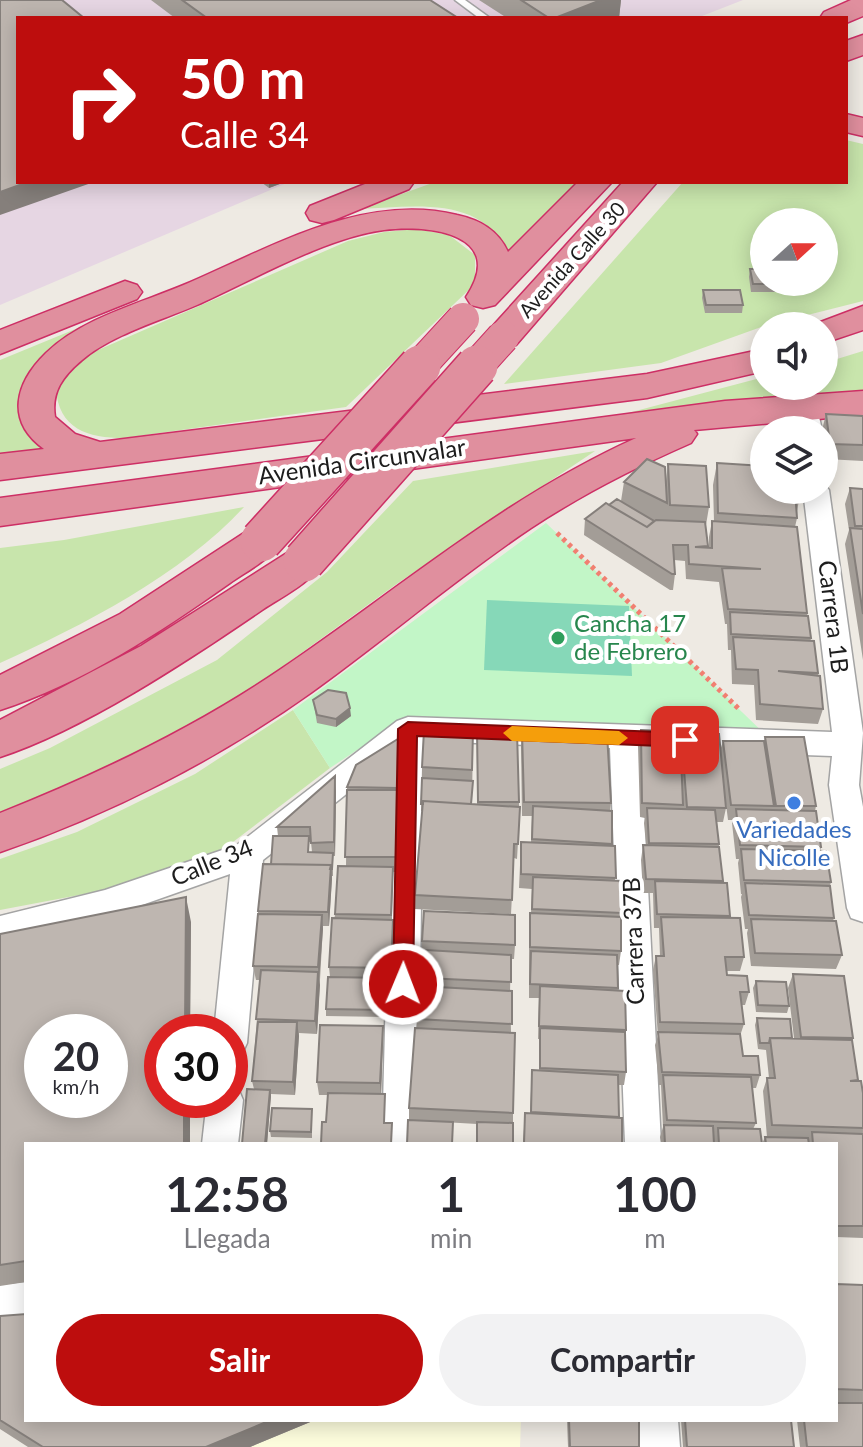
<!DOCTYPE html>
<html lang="es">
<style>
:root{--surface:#fff;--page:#f2f2f3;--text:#2b2b33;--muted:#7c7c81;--accent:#bd0d0d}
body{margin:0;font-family:Lato,sans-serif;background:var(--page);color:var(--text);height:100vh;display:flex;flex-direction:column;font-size:30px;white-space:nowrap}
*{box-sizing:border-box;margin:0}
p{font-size:26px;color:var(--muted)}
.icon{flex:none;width:44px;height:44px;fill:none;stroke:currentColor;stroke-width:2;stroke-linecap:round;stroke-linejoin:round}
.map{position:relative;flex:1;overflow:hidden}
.drawer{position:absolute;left:24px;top:1142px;width:814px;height:280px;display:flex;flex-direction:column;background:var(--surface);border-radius:0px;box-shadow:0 4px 20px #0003}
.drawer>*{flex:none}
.top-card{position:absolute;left:16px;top:16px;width:832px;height:168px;border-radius:0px;box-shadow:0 4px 20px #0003;background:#bd0d0d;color:#fff;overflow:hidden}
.needle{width:52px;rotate:69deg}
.buttons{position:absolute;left:750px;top:208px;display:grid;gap:16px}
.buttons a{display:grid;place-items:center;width:88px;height:88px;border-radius:50%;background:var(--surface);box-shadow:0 4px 20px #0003;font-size:40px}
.speed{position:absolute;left:24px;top:1014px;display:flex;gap:16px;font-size:40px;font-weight:700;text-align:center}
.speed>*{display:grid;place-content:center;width:104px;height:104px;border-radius:50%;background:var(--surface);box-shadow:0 4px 20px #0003;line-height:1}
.speed small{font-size:20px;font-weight:400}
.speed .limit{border:12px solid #d22;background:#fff;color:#111}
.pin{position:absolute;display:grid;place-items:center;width:68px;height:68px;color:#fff;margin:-34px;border-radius:16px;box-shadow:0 4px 12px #0006}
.me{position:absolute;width:88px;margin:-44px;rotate:1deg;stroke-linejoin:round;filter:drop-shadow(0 0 6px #0008)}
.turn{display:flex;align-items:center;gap:28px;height:168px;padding:0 32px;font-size:36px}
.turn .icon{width:104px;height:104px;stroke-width:2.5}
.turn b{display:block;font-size:56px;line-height:68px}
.eta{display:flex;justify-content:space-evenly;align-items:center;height:136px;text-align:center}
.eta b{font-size:48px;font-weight:700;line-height:56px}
.action{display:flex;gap:16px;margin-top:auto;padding:16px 32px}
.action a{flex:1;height:92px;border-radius:48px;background:var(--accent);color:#fff;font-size:32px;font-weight:700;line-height:92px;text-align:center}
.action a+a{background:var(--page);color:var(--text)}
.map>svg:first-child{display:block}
.industrial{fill:#e6d6e3}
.education{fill:#fdfddd}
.grass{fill:#c8e5ac;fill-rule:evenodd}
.park{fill:#c2f6c7}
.pitch{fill:#86d8b8}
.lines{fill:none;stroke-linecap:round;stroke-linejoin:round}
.lane-casing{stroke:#a4a4a4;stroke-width:3}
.street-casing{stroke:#a4a4a4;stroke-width:3}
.highway-casing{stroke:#cd2f65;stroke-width:3}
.path{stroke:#f17f71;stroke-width:5;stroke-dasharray:4 4;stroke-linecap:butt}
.lane{fill:#fff;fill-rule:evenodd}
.street{fill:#fff;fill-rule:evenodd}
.highway{fill:#e08f9e;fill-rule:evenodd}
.highway-bridge-far1-casing{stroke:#cd2f65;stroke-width:34;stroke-linecap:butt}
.highway-bridge-casing{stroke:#cd2f65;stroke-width:44;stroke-linecap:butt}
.highway-bridge-far1{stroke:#e08f9e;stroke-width:32}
.highway-bridge{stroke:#e08f9e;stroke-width:41}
.wall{fill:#a39d97;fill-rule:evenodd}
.shaded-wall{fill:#857f7b}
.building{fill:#beb6b0;stroke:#857f7b;stroke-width:2;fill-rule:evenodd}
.route{fill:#bd0d0d;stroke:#7b0808;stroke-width:2}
.slow{fill:#f59e0b}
.leisure-dot{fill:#2e9e5b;stroke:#fff;stroke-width:3}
.shop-dot{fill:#3f7fe0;stroke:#fff;stroke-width:3}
.labels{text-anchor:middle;stroke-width:8;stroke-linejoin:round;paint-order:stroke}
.far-street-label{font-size:20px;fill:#1d1d1d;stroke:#fff}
.street-label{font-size:24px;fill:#1d1d1d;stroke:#fff}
.leisure-label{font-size:24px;fill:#27864d;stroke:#fff;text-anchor:start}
.shop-label{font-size:24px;fill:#366cbe;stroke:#fff}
</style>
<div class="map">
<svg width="863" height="1447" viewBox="0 0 863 1447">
<rect width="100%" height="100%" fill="#eeeae3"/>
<path class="industrial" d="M0,0H743L697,18H18V182H289L0,305Z"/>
<path class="education" d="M315,1420H521L520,1447H250Z"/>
<path class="grass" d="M846,140L863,144V301L764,326L661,363L504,384L683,182H846ZM764,222H824V282H764Z
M435,182H583L508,258C487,194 414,207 360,209Z
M417,229L449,235L475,255V284L346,407L124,438C88,438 58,429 56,388L89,354L348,241L384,232Z
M95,321C61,344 37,353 21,394L64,452L0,460V360Z
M863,351V394L777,396L609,418L764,377V386H824V363Z
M595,451L398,583L217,714L121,764L0,818V769L50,748L217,660L327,572L413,481Z
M244,507C183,574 82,626 0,663V548L64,540Z
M293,710L330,768L212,858L111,889L0,910V859L77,832L195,774Z"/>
<path class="park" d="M546,523L769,738L407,717L330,768L293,710Z"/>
<path class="pitch" d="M487,600L629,606L632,676L484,670Z"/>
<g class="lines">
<defs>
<path id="lane" d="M455,0H465L490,18H479Z"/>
<path id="street" d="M806,397L815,399L822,430H796L793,405L797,399Z
M824,483L829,490L863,733L859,785L863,807V922L851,918L847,908L829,785L832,756L641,749L661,1144H625L610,748L423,741L418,1144H382L392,758L263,860L247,1043L242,1054L230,1059V1032H214L230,874L105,918L0,944V916L105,890L237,845L397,721L408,717L832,732L803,490H824Z
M230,1085L238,1088L243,1100L238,1144H202L207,1100H230Z
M26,1282V1320L0,1323V1285Z
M638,1420H678L680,1447H640Z"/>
<path id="highway" d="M851,0H863V16L846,23V18H820L824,12Z
M863,35V55L846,61V41Z
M846,114L863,118V136L846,132Z
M370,182H414L409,189L334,220L322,223L310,220L306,213L310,206Z
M578,182H612L495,305L483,308L471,305L466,297C508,234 429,224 384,230C324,238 253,280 197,305C160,321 113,334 82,360C63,376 51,392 55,417L75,434L100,442L647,374L764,349V371L647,398L0,480V454L44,449C5,421 15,383 46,353C82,318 141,303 186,284C270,248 363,192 457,215C480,220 498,230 508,252Z
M623,182H657L516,345L503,348L490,345L485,337L490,329Z
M125,281L137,285L142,292L137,299L0,354V330Z
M863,306V330L824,343V326H810Z
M863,391V415L694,430L697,434L691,443C636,467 581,495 531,528C455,579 386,639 312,692C218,759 109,815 0,852V813C98,774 193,729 281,669C399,589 505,497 636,438L0,526V498L725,401Z
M261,527L275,531L281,541C270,560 247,571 230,583C159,633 83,683 0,710V675L120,614L247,531Z
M304,547L318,551L324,561C312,582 283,596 262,610C189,660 83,730 0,757V720L141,646L290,551Z"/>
</defs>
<use href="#lane" class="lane-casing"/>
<use href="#street" class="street-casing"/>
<use href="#highway" class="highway-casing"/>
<path class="path" d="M557,533L740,710"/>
<use href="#lane" class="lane"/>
<use href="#street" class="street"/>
<use href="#highway" class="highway"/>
<defs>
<path id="highway-bridge-far1" d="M418,368L463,319
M475,368L503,337"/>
<path id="highway-bridge" d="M261,541L420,366
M304,561L477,366"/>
</defs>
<use href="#highway-bridge-far1" class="highway-bridge-far1-casing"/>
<use href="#highway-bridge" class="highway-bridge-casing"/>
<use href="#highway-bridge-far1" class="highway-bridge-far1"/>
<use href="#highway-bridge" class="highway-bridge"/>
</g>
<path class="wall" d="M151,0H430L458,18H175Z
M479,0H621L619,18H507Z
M261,182H285L269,188Z
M750,269L776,284L775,292H751L749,277Z
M703,290L743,305L742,313H705L702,298Z
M826,414L863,416V461L826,459L824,444V430H822Z
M717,463L801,490L797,511V518L795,527L811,641L818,673L823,709L818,724L756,720L754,685L732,684L731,650H728L727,624H725L719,582L686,579L685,561L674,560L675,574L673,590H670L584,535L585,519L609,505L621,501L624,482L666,481L668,464L709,507L706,525L707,547L709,548V537L712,521H714L713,485Z
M850,488L863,489V660L845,544L849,530L845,504Z
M313,700L351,716L336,727L317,723Z
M641,730L680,739L681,733L720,751L723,741L764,743L765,737L816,806L815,811L821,847L820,851L831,882L830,886L834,918L833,921L842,955L836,969L751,966L747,933L748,929H745L741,897L742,894H741L738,863L739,859H736L732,823L733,820H728L726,804V808L723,822H717L722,883L730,916L729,918L744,957L740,971H726L727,975L749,992L745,1005H742L744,1024L740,1036L743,1056L760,1075L756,1088H752L756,1123L753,1129L762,1144H661L660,1137L663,1127L661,1085H659L655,1045L658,1036L653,970L656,956H660L659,928H654L653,893H643L641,860L643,845H646L644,823L645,818L640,817L638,745Z
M477,731L519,802V807H520L517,859L514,858L511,914L415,909V895L422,811H421L422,767L473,732L472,804L477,805Z
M522,732L611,803L610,811H612V846L615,881L622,913L621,922V951L619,965H618V991L626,1030V1072L624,1085H618L619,1118L622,1144H523L525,1113H530L532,1070L539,1071V1039H538L539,998H529V927L531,913L532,889L519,888L521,842H531L532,816H522L521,747Z
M401,752L399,790L400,872H393L392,920L394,934L392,982H388L386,1017L326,1016V1009L330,977L329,967L335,914L346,866L347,787Z
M336,791L335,856H333V876H332L329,926H323L317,1034L299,1033L295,1095L271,1094L267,1144H242L254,1089L252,1081L260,980H256L253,966L258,911L278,836L277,827ZM309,842H311L312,852H309Z
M191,922L190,1032H162V1100H190V1144H26V1282L0,1286V934Z
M422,941L515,945L514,959H511L510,991L513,1113V1123L477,1124L409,1120V1108L417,1019L425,986L426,955L422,954Z
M793,974L853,1038L852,1041L857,1081L863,1093V1238L836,1237V1144H762L765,1137H767L763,1091L767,1078H769L766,1050L758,1049L755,1025L757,1018L792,1038H794L788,988Z
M756,981L789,1006L787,1013L756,1012L753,988Z
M383,1026L381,1094L326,1122L328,1095H319L317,1082Z
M312,1109V1138L271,1137L270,1131Z
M836,1284L863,1285V1447H800L797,1420H836Z
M0,1316L26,1420H315L250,1447H28L0,1429Z
M567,1420H639V1447H568Z
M681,1420H791L794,1447H683Z"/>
<path class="shaded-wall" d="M601,0H621L619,18H555Z
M28,182H94L0,215V192Z
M269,182H285L269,188Z
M350,708L351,716L336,727V719Z
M401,737V752L399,802L398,788Z
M335,776L336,791L335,856L334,842Z
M331,865L332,879L329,926L328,912Z
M186,897L191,922L190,1032H185Z
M322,915L323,929L319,981L318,967Z
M393,920L394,934L392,982L391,968Z
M318,972L320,985L317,1034L315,1021Z
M297,1022L299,1036L295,1095L293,1082Z
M383,1026V1039L381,1096L380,1083Z
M270,1090L271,1096L267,1144H265Z
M184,1100H190V1144H184Z
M271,1420H315L250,1447H206Z"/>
<path class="building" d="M0,0H62L84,18H18V182H28L0,192Z
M182,0H430L458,18H207Z
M521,0H601L555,18H549Z
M750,269H764V282H776V284H753Z
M703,290H740L743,305H706Z
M826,414L863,416V445L830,444Z
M647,459L665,467L667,503L624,482Z
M717,463L764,466V490H801L795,491L797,518L718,513Z
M668,464L706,466L709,507L670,505Z
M850,488L863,489V526H855Z
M617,499L654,521L647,527L609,505Z
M606,503L647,527L656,520L705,522L708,546L695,547L712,548V521L797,527L807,613L728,609L722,568L761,569L689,564L688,545H673L675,574H672L585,519Z
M850,528L863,529V614Z
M730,612L808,616L811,638L731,634Z
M733,637L814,641L818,673L778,671L820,676L823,709L760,704L758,670L736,669Z
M328,690L346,693L350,708L336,719L317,715L313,700Z
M424,730L473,732L472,770L422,767Z
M641,730L680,732L683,805L642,803Z
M477,731H517L519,802H478Z
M522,732L607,733L611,803L524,802Z
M681,733L719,734L726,808L687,807Z
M401,737L398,788L347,787L356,765Z
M765,737H804L816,806H776Z
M723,741H764L774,806L731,805Z
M335,776L334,842L311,843L310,827H277Z
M422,778L473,781L471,804L423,801V804H421Z
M347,790H400V857H345Z
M423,801L520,807L518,844H514L512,900L415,895Z
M533,806L612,811V844L532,839Z
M647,808L715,810L719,844L649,843Z
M736,809L816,811L821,847L740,845Z
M273,836H309L308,852L333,853L332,869H330L331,865L271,864Z
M521,842L615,846L616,878L521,874Z
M643,845L719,847L723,881L646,879Z
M741,849L826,851L831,882L744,880Z
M263,864L331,865L328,912L258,911Z
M338,866L393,867L391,915L335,914Z
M533,877L622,881V913L532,909Z
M655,881L727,883L730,916L657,914Z
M745,883L830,886L834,918L749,915Z
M186,897L185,1032H162V1100H184V1144H26V1261L0,1265V934ZM42,1032H110V1100H42Z
M424,911L515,915V945L422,941Z
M530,913L621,917V951L530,947Z
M258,914L322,915L318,967L253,966Z
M661,917L740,918L744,957H725L727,975L747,976L749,992H740L744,1024L660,1022L656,956H664Z
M332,918L393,920L391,968L329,967Z
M751,919L836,921L842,955L755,953Z
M426,950L511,955V982L425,978Z
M531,951L617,955L618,988L530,984Z
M261,970L318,972L315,1021L256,1019Z
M793,974L844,976L853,1038L801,1037Z
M328,977L387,978L386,1010L326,1009Z
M756,981L786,982L789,1006L758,1005Z
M419,986L512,991V1024L417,1019Z
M540,986L625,991L626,1030L539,1026Z
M757,1018L790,1019L792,1038H770L769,1043H760Z
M258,1022H297L293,1082L252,1081Z
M320,1025L383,1026L380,1083L317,1082Z
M415,1028L515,1033L513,1113L409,1108Z
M540,1028L625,1032L626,1072L540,1068Z
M658,1032L740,1034L743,1056H758L760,1075L662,1072Z
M770,1038L852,1040L858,1080L850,1081H861L863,1093V1128L772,1125L767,1078H775Z
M532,1070L618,1075L619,1117L531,1112Z
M663,1075L751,1077L756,1123L667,1120Z
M247,1089L270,1090L265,1144H242Z
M328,1093L385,1094L384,1123H392L391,1144H321L322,1122H326Z
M272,1108L312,1109L311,1132L270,1131Z
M525,1113L622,1118V1144H524Z
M408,1120L453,1122L452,1144H407Z
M477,1122L513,1123V1144H477Z
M664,1125L713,1126L714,1144H665Z
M718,1128L760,1129L762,1144H719Z
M812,1132L863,1134V1226H836V1144H813Z
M765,1137L808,1138L809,1144H766Z
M836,1284L863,1285V1390L836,1389Z
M26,1314V1420H271L206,1447H43L0,1420V1316Z
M836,1403H863V1447H807L804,1420H836Z
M569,1420H639V1447H570Z
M685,1420H791L794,1447H687Z"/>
<path class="route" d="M408,722L685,733L695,740L685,747L417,736L413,984L410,991H396L393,984L398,729Z"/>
<path class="slow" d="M512,726L619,731L628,738L619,745L512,741L503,733Z"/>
<circle class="leisure-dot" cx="558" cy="638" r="8"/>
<circle class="shop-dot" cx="794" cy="803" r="8"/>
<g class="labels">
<g class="far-street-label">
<text transform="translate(572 260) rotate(-48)" y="7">Avenida Calle 30</text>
</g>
<g class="street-label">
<text transform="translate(362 462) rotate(-8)" y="8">Avenida Circunvalar</text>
<text transform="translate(833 617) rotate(83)" y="8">Carrera 1B</text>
<text transform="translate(212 863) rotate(-22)" y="8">Calle 34</text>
<text transform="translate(634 941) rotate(-92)" y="8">Carrera 37B</text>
</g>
<g class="leisure-label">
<text x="574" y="632">Cancha 17<tspan x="574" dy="28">de Febrero</tspan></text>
</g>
<g class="shop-label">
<text x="794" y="838">Variedades<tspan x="794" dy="28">Nicolle</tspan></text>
</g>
</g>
</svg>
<div class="buttons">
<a><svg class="needle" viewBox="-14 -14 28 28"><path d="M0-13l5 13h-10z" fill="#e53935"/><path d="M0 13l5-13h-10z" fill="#7c7c81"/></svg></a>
<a><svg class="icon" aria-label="sound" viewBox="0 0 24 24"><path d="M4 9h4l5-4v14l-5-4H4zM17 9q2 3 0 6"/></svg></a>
<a><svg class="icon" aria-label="layers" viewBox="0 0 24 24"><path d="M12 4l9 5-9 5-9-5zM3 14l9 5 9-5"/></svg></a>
</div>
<div class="speed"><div>20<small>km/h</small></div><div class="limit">30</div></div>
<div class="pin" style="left:685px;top:740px;background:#d93025"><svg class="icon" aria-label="arrive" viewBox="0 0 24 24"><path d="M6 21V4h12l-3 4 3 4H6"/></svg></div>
<svg class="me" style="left:403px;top:984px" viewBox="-20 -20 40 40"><circle r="17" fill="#bd0d0d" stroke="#fff" stroke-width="3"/><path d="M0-11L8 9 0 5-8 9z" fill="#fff"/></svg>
<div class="top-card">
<div class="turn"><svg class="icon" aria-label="right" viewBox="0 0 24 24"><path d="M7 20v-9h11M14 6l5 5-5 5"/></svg><div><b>50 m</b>Calle 34</div></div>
</div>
<section class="drawer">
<div class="eta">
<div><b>12:58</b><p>Llegada</p></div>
<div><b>1</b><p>min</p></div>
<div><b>100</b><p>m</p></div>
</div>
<div class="action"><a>Salir</a><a>Compartir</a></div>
</section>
</div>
